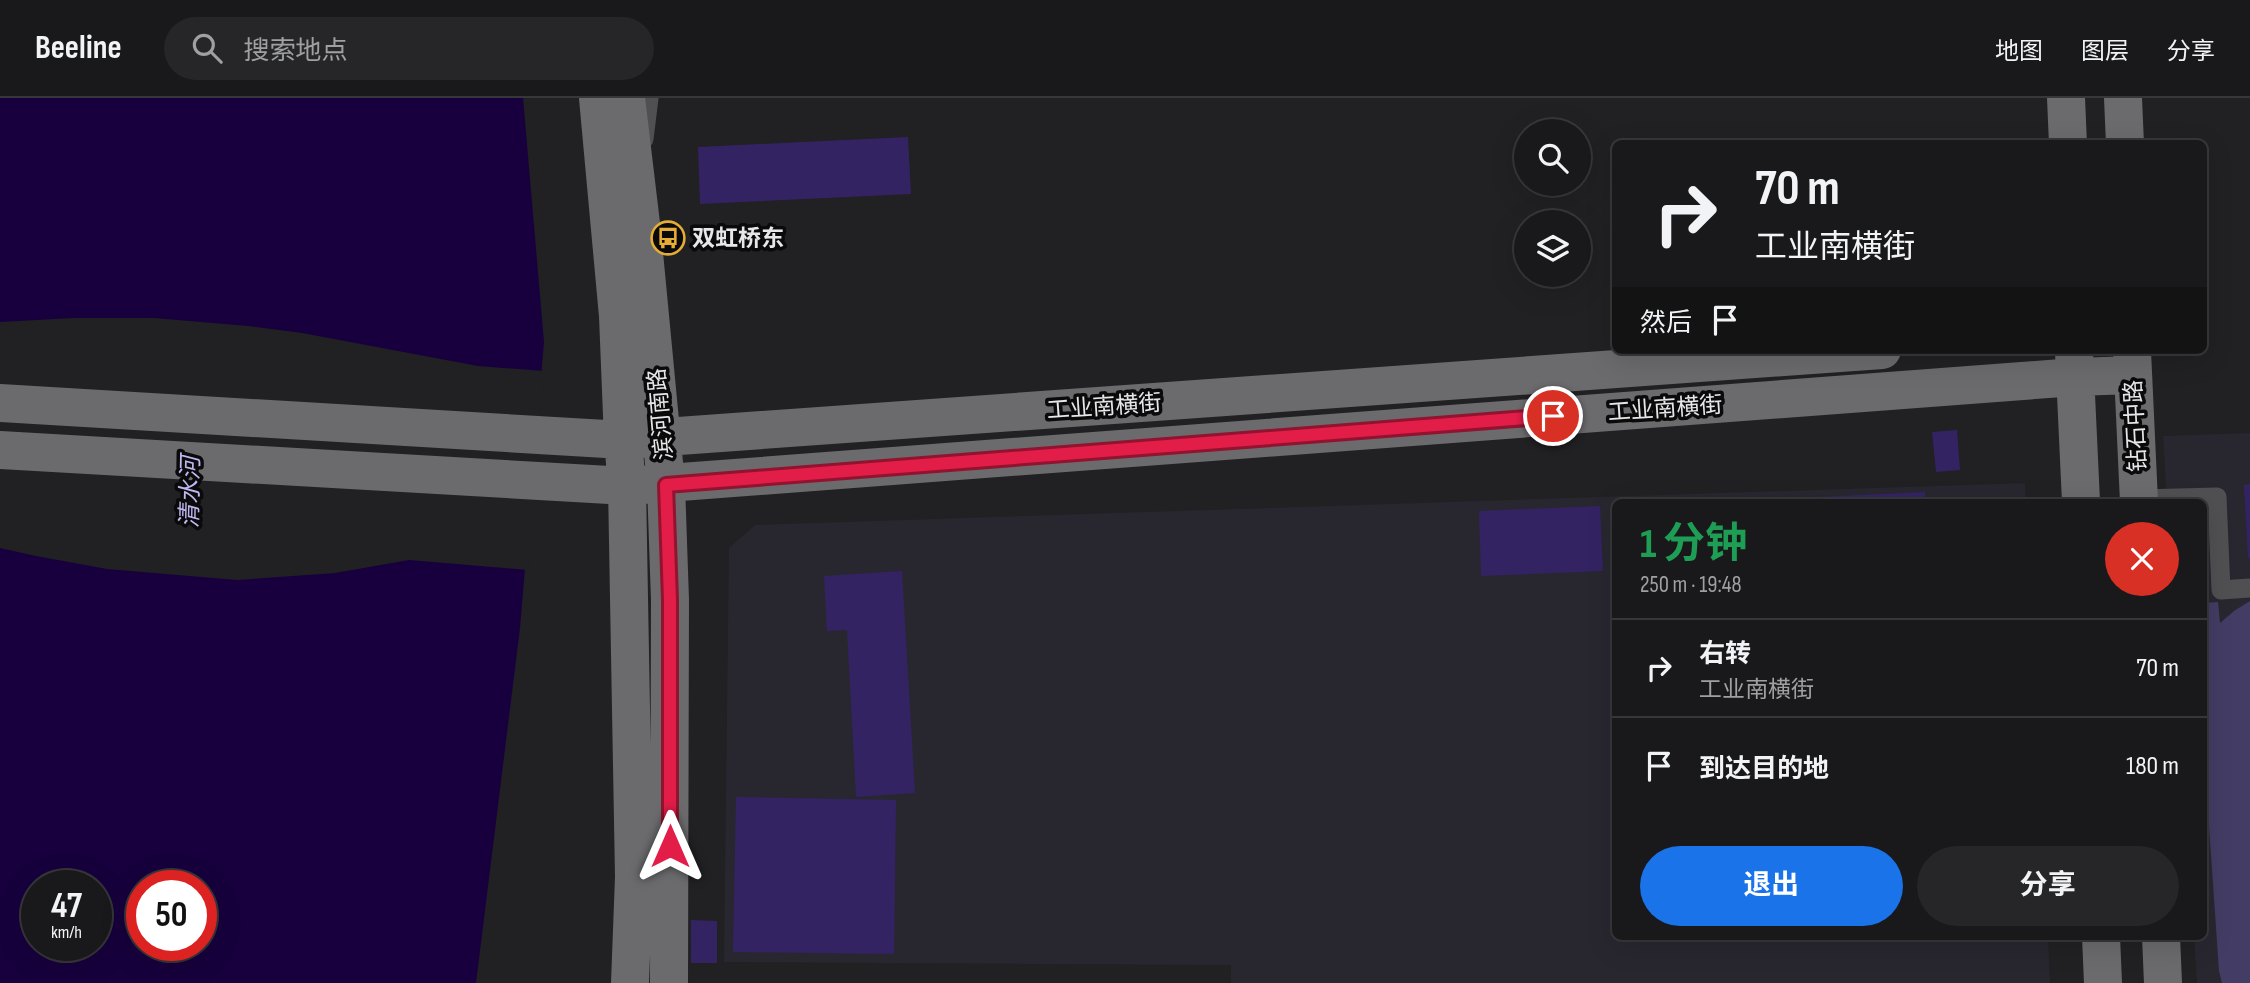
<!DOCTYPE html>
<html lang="zh">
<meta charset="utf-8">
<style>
:root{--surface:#19181a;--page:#262527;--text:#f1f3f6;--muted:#9fa0a2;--line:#373739;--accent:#1a73e8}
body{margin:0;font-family:"Sofia Sans Condensed","Noto Sans SC",sans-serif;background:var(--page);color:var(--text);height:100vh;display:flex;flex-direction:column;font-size:26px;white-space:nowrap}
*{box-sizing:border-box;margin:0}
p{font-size:23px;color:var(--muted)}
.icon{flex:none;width:38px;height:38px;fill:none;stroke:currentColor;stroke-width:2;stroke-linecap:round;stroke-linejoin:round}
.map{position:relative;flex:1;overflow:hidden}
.panel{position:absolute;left:1612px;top:401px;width:595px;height:441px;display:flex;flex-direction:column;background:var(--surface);border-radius:10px;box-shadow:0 7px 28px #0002,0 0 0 2px var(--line)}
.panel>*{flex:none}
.top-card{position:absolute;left:1612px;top:42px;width:595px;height:214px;border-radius:10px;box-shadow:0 7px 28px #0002,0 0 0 2px var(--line);background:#19181a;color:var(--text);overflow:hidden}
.controls{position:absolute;left:1514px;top:21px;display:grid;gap:14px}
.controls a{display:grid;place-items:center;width:77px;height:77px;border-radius:50%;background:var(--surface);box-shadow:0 7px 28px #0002,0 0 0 2px var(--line);font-size:35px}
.speed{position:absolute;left:21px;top:772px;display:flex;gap:14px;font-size:35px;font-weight:700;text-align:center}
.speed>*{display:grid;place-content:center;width:91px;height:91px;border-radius:50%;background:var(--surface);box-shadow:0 7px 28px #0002,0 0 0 2px var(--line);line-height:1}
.speed small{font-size:18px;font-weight:400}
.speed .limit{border:10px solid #d22;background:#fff;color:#111}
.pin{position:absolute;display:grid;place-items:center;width:60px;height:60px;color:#fff;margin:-30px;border:4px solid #fff;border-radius:50%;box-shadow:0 2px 7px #0007}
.me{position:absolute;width:77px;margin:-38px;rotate:0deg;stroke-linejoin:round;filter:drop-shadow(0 0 5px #0008)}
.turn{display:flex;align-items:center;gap:24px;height:147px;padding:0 28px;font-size:32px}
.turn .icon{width:91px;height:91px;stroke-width:2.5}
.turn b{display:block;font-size:49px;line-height:60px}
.then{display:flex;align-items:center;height:66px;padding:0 28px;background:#0003;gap:14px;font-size:26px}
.round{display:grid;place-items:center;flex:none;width:74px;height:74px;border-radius:37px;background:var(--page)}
.overview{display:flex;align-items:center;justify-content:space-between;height:119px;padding:0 28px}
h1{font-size:42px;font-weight:700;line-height:52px;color:#1e9e55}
.action{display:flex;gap:14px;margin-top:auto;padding:14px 28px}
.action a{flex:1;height:80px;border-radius:42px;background:var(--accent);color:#fff;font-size:28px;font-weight:700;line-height:80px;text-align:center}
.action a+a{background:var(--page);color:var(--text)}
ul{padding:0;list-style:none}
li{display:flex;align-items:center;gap:21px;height:98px;padding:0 28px;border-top:2px solid var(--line)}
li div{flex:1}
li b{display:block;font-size:26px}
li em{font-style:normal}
header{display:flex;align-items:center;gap:42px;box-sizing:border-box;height:98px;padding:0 35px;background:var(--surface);border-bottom:2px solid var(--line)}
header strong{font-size:33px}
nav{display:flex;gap:38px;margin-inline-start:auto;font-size:24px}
.search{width:490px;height:63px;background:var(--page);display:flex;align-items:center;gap:18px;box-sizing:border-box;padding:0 24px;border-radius:38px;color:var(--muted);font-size:26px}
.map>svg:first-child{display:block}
.built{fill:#282730}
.green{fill:#433c64}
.water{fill:#17003d;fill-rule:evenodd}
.pier{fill:#212023}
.building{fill:#342363}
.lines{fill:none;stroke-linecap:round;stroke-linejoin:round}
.lane{stroke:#505052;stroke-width:19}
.secondary{stroke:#6b6b6d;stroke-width:38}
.route-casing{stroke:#92132f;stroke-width:18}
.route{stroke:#e11d48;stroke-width:12}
.labels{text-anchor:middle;stroke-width:7;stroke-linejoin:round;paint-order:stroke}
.poi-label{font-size:23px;font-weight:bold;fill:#e7e7e9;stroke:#0a0a0b;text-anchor:start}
.street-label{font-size:23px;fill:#e7e7e9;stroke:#0a0a0b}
.water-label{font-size:24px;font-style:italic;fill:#c0b7f2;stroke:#0a0a0b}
</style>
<header>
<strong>Beeline</strong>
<div class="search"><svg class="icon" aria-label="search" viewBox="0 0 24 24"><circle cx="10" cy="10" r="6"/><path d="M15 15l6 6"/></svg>搜索地点</div>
<nav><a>地图</a><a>图层</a><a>分享</a></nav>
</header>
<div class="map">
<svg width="2250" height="885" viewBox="0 0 2250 885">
<rect width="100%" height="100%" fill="#212023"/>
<path class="built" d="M2250,335V885H2197L2194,838H2203V404H2167L2163,338Z
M2025,385L2026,404H1615V838H2048L2050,885H1231V867L724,864L729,450L755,427Z"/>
<path class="green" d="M2250,503V885H2222L2219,873L2203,641V505L2218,504L2220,525L2234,513Z"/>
<path class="water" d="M0,0H523L544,244L520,530L476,885H0ZM37,788H96V847H37ZM142,788H201V847H142Z"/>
<path class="pier" d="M74,220H154L248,228L302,235L478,268L545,273L528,472L409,462L335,475L237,482L107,471L36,458L0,450V224Z"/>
<path class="building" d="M908,39L911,96L700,106L698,49Z
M1957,332L1960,372L1936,374L1932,334Z
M2250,386V460H2248L2244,387Z
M1925,394V404H1752V402Z
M1600,408L1603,473L1481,478L1479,413Z
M902,473L915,695L856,699L847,532L827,533L824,478Z
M736,699L896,702L894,856L733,854Z
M691,822L717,823V865H691Z"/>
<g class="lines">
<path class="lane" d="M644,41L649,0
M2139,401L2217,399L2221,492L2250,490"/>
<path class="secondary" d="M598,0L618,218L623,342L627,388L634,779L630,885
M626,0L642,134L666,386L670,502L669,885
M2066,0L2068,46
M2123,0L2125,46
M2132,253L2139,404
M2074,254L2081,404
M0,305L623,342L1882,252
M0,352L627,388L2075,279L2133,277
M2101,838L2103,885
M2161,838L2163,885"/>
</g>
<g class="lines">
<defs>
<path id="route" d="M670,748V502L666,387L1553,318"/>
</defs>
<use href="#route" class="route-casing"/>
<use href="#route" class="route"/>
</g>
<defs>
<symbol id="bus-ring" viewBox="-11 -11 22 22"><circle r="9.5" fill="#0a0a0b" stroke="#e6ad36" stroke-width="1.5"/><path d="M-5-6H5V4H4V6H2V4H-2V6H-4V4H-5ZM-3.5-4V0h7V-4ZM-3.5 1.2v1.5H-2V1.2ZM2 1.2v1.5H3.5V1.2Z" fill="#e6ad36"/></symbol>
</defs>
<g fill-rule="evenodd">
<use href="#bus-ring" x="649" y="121" width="38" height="38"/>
</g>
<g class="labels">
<g class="poi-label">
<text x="692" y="148">双虹桥东</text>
</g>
<g class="street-label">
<text transform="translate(1104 308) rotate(-4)" y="8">工业南横街</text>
<text transform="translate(1665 310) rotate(-4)" y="8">工业南横街</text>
<text transform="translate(660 316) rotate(-95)" y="8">滨河南路</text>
<text transform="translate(2135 328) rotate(-93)" y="8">钻石中路</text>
</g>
<g class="water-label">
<text transform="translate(190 394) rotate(-89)" y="8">清水河</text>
</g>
</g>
</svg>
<div class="controls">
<a><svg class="icon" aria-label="search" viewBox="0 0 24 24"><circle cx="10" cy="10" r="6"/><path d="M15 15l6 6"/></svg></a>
<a><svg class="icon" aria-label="layers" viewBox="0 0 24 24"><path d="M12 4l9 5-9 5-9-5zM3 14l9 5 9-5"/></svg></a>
</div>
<div class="speed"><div>47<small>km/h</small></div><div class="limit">50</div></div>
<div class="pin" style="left:1553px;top:318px;background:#d93025"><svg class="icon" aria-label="arrive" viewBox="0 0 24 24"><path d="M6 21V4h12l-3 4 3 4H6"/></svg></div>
<svg class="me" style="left:670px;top:748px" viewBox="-20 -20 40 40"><path d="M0-17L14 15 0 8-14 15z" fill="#e11d48" stroke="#fff" stroke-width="4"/></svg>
<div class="top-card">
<div class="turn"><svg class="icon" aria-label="right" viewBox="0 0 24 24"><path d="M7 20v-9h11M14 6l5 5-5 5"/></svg><div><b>70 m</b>工业南横街</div></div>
<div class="then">然后<svg class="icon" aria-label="arrive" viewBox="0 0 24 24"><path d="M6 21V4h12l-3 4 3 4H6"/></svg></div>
</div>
<section class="panel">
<div class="overview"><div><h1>1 分钟</h1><p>250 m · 19:48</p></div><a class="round" style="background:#d93025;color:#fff"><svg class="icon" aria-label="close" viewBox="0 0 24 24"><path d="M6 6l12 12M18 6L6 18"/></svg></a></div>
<ul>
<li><svg class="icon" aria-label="right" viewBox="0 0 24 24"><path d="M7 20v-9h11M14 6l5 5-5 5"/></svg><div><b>右转</b><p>工业南横街</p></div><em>70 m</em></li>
<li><svg class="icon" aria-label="arrive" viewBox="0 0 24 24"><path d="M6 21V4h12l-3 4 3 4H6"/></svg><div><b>到达目的地</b></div><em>180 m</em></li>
</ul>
<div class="action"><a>退出</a><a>分享</a></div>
</section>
</div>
